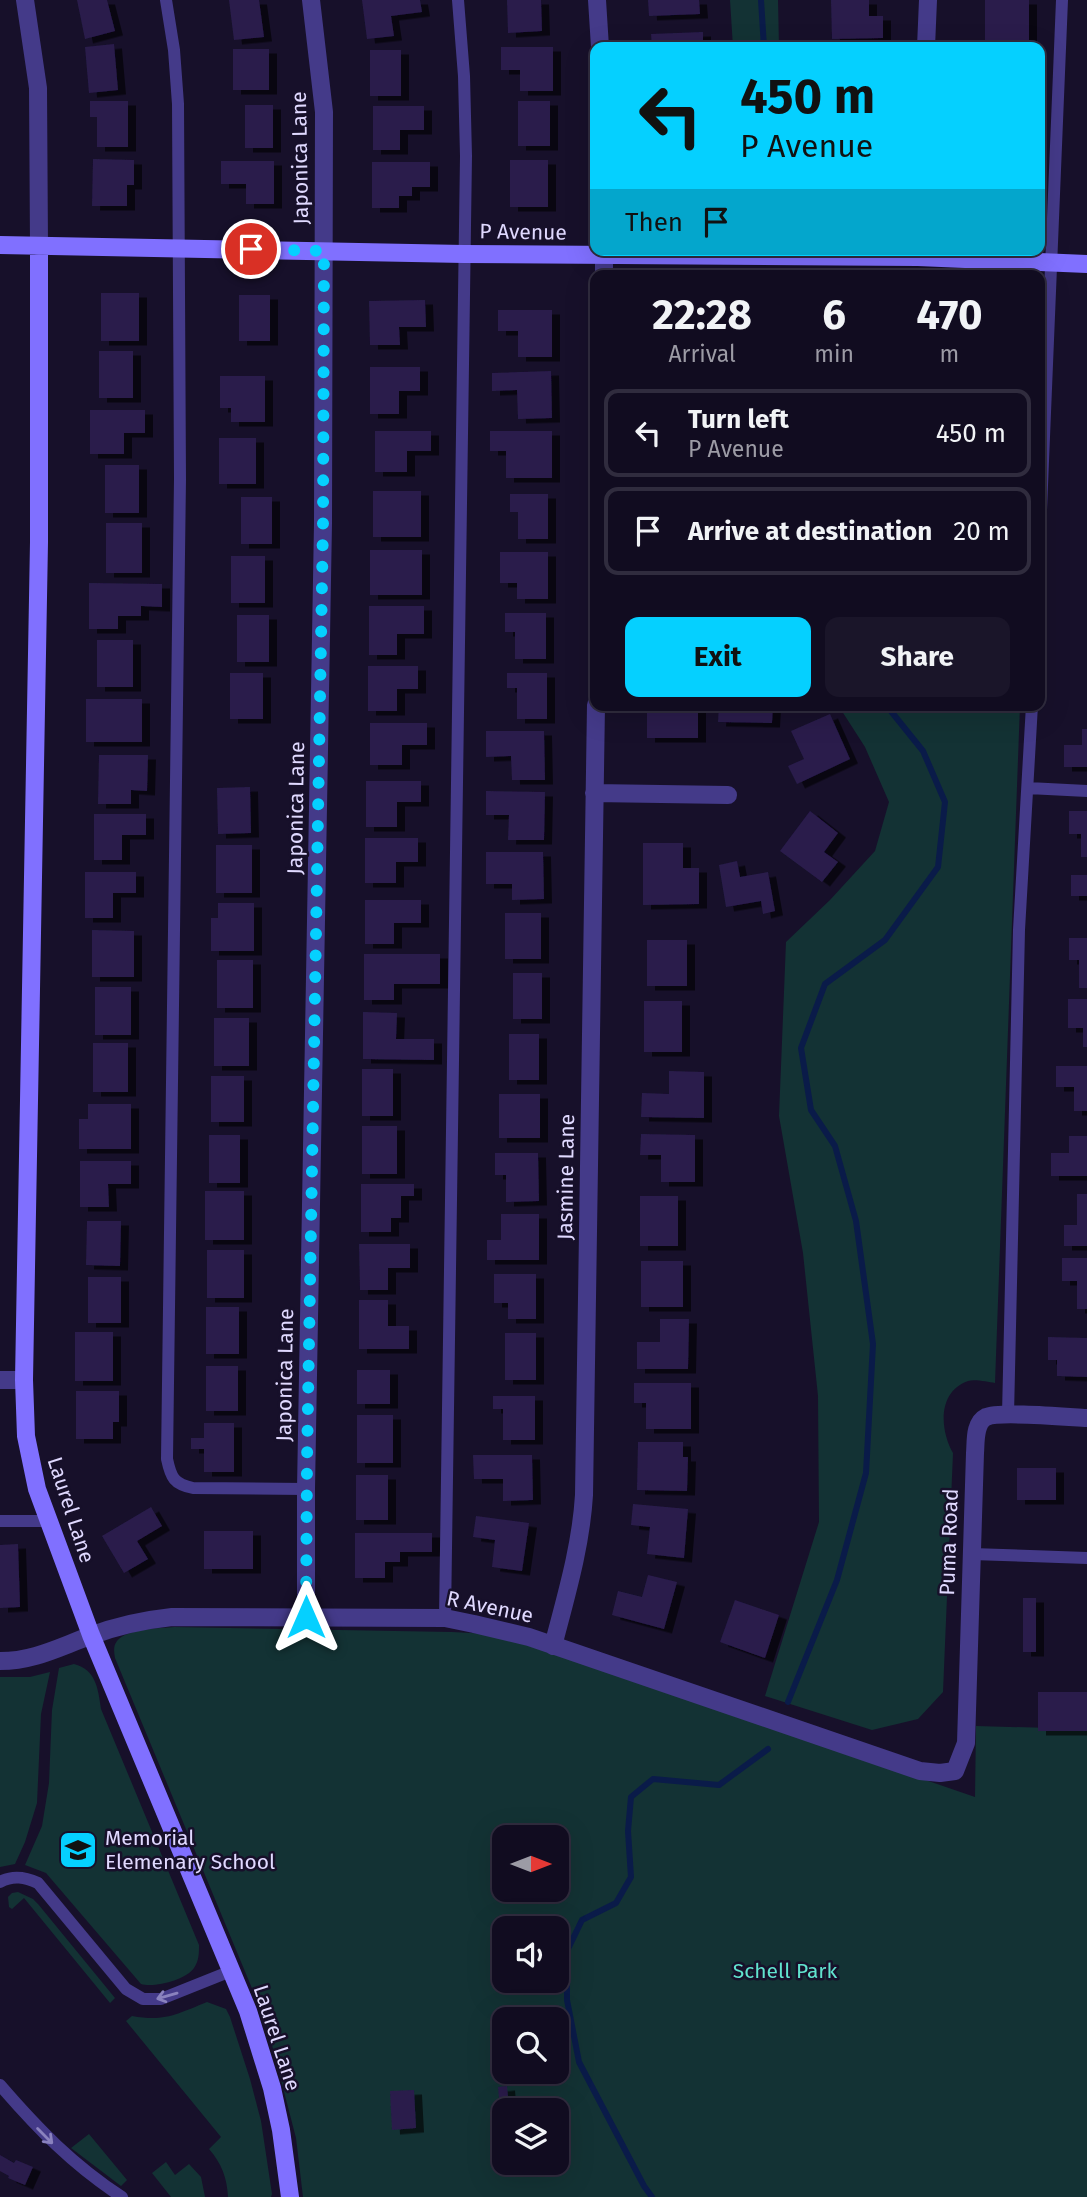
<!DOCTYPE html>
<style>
:root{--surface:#110c20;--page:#1a1529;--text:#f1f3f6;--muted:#9c9ba5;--line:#302c3e;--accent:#05d0ff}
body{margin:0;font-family:"Fira Sans",sans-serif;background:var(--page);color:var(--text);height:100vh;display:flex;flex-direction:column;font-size:26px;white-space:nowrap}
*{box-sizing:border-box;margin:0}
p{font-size:23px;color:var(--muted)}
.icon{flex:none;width:38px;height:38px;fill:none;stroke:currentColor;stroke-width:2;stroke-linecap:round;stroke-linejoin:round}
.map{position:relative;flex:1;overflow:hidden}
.details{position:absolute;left:590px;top:270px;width:455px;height:441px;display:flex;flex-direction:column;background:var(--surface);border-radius:14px;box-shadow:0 7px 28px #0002,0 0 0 2px var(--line)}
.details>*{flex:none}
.banner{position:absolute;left:590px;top:42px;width:455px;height:214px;border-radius:14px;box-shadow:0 7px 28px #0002,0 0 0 2px var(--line);background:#05d0ff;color:#111;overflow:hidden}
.needle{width:46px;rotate:90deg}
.fabs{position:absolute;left:492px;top:1825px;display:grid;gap:14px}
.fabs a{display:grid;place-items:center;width:77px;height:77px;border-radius:14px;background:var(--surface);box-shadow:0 7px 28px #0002,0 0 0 2px var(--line);font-size:35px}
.pin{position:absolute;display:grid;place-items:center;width:60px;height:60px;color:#fff;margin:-30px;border:4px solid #fff;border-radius:50%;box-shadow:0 2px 7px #0007}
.me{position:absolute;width:77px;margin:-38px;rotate:0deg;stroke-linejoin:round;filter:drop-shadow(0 0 5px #0008)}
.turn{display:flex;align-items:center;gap:24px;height:147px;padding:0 35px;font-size:32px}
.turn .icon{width:91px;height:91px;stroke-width:2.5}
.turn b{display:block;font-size:49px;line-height:60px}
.then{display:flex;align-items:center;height:66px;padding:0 35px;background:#0003;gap:14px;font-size:26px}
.eta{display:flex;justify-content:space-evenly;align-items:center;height:119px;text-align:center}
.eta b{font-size:42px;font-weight:700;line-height:49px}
.button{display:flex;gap:14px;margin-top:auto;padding:14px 35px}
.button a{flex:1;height:80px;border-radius:14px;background:var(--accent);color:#111;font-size:28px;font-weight:700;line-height:80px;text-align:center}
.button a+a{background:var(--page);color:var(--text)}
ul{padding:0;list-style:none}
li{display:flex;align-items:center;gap:21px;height:88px;margin:0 14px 10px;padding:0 21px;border:4px solid var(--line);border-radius:14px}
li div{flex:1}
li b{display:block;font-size:26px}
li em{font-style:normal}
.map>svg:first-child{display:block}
.green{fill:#133234;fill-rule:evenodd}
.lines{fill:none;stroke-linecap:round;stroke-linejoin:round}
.stream{stroke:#0a1b49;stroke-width:6}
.building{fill:#291c4b;filter:url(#shadow)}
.lane{stroke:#443a89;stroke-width:12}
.street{stroke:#443a89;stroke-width:18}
.secondary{stroke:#8070ff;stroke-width:18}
.oneway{stroke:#8a82be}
.route{stroke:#05d0ff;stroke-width:12;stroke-dasharray:0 21.6}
.labels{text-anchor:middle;stroke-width:5;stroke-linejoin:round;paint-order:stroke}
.street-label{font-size:21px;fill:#e0d9ff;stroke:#17102a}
.poi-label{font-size:21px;fill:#e0d9ff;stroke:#17102a;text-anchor:start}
.park-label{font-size:21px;fill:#61e2ce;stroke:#17102a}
</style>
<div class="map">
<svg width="1087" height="2197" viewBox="0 0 1087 2197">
<defs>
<filter id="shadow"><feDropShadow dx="8" dy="4.5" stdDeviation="0" flood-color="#0009"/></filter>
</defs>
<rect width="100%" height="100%" fill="#17102a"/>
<path class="green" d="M730,0H778L779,47H733Z
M838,705H1020L995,1383C988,1382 975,1379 968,1381C937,1392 940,1430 953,1453L943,1692L918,1719L872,1730L765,1696L819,1522L818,1396L803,1253L779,1116L786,942L830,900L875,851L889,802L865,747Z
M174,1627L452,1632L490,1634L535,1646L975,1797L976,1726L1087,1729V2197H303L296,2138L266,2022L115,1658C114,1652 113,1646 117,1641C126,1629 160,1628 174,1627ZM504,1838H556V1890H504ZM504,1928H556V1981H504ZM504,2020H556V2072H504ZM504,2110H556V2163H504Z
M74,1664C96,1670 98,1688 101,1709L199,1945C199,1953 199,1961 194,1968C186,1980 154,1988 141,1984L46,1873L25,1865L42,1826L49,1783L52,1710L59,1668Z
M50,1672L41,1714L37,1803L25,1842L15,1864L0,1867V1677H30Z
M18,1892L33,1899L38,1904L115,1998L110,2003L24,1898L12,1909L9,1907L8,1897L12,1893Z
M207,2002L226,2009L230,2017L250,2079L261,2121L272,2194L271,2197H228C227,2178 222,2164 209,2149L221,2137L126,2021L132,2016C165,2022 177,2014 207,2002Z
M89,2134L127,2180L121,2186L71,2148Z
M166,2162L175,2175L189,2164L201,2177L205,2197H171L152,2173Z"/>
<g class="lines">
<path class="stream" d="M761,0L764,47
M788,1702L837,1580L866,1473L873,1344L856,1221L835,1146L811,1110L801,1048L825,984L885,940L938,867L945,802L923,751L886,705
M652,2197L644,2186L579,2062L567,2000V1951L582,1920L616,1903L631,1877L628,1831L631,1797L653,1779L719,1785L768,1749"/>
</g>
<path class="building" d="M77,0H107L115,31L85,39Z
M229,0H259L264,37L234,40Z
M362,0H420L422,12L391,16L394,36L367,39Z
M507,0H541L542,31L508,33Z
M648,0H699L700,14L649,16Z
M831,0H869V16H883V38L832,39Z
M985,0H1029V42H985Z
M703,32V47H652L651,34Z
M114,44L118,90L89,93L85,47Z
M501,47H553V91H520V70H501Z
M233,49H269V90H233Z
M370,50H401V96H370Z
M90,101H128V147H97V117H90Z
M518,101H550V146H518Z
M245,105H273V148H245Z
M373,106H424V130H400V150H373Z
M93,159L134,160V185H127V206H92Z
M510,160H548V207H510Z
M221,161H274V204H246V184H221Z
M372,162H430V187H412V196H399V208H372Z
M101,293H139V341H101Z
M239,295H270V341H239Z
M425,300L426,327H399L400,345H370L369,301Z
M498,310H552V357H518V331H498Z
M99,351H133V398H99Z
M370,367H420V391H399V414H370Z
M551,371L552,418L518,419L517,390L492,391V373Z
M220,376H265V422H231V408H220Z
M90,410H145V433H124V454H90Z
M375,431H431V451H407V472H375Z
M490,431H552V478H506V451H490Z
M219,438H256V484H219Z
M105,465H139V513H105Z
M373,491H421V537H373Z
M510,494H548V539H518V512H510Z
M241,497H272V544H241Z
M106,523H142V573H106Z
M370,550H422V595H370Z
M500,552H548V599H517V583H500Z
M231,556H265V603H231Z
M89,583L162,584V607L141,606V616H118V629H89Z
M369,606H424V634H397V655H369Z
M505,613H546V659H515V632H505Z
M237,615H269V662H237Z
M97,640H133V687H97Z
M368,666H418V689H397V711H368Z
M230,673H263V719H230Z
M507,673H547V719H517V688H507Z
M86,699H142V742H86Z
M647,705H698V738H647Z
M719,705H773L772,723L718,722Z
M830,714L850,759L797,784L788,766L804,759L791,731Z
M370,723H427V745H402V765H370Z
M1082,729H1087V767H1064V745H1082Z
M486,731H544L545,780H512L511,756L486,757Z
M99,755H148L147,791L131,790V804H98Z
M366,781H421V802H397V827H366Z
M250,787L251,833L218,834L217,788Z
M486,791L545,792L544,840H508L509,815H486Z
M810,811L838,833L824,852L838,862L822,882L780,851Z
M1069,811H1087V857H1081V834H1069Z
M94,814H146V835H122V860H94Z
M365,838H418V862H396V883H365Z
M643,843H683V868H699V904L643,905Z
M216,845H252V893H216Z
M486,852H543L544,899L512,900V884H486Z
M737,861L740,877L768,872L775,911L763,914L761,901L726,907L719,865Z
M85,872H136V893H113V918H85Z
M1071,875H1087V896H1071Z
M365,900H421V923H394V944H365Z
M218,903H254V951H211V918H218Z
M505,913H541V959H505Z
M92,930L134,931V977H92Z
M1069,938H1087V988H1079V960H1069Z
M647,940H687V986H647Z
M364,954H440V984H394V1000H364Z
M217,960H253V1008H217Z
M513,973H542V1019H513Z
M95,987H131V1035H95Z
M1068,999H1087V1047H1083V1028H1068Z
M644,1001H682V1052H644Z
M363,1012L397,1013L396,1039H434V1060L363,1059Z
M214,1018H249V1066H214Z
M509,1034H539V1080H509Z
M93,1043H128V1092H93Z
M1056,1066H1087V1111H1074V1087H1056Z
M362,1069H393V1116H362Z
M669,1071L704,1072V1118L641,1117L642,1093L669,1094Z
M211,1076H244V1122H211Z
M499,1094H540V1138H499Z
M88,1104H131V1149H79V1119H88Z
M362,1126H397V1174H362Z
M641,1134L695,1135V1182H661V1155H640Z
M209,1135H240V1183H209Z
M1069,1136H1087V1176H1051V1153H1069Z
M495,1153H538L539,1201L506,1202V1175H495Z
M80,1161H131V1184H108L109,1207H80Z
M361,1184H414V1196H401V1218H391V1232H361Z
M205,1191H244V1240H205Z
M1077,1194H1087V1246H1064V1225H1077Z
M640,1196H678V1246H640Z
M501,1214H539V1260H487V1240H501Z
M87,1221H121L120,1266L86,1265Z
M359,1244H410V1268H388V1290H360Z
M207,1250H244V1298H207Z
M1062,1258H1087V1309H1077V1281H1062Z
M641,1261H683V1307H641Z
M494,1274H536V1319H508V1303H494Z
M88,1277H121V1323H88Z
M359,1300H388V1326H409V1349H359Z
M206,1307H239V1354H206Z
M660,1319H689L688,1369H637V1342H660Z
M75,1332H113V1381H75Z
M505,1333H536V1380H505Z
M1048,1337L1087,1338V1377L1057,1376V1360H1048Z
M206,1366H238V1411H206Z
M357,1370H390V1404H357Z
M634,1383H691V1429H646V1403H634Z
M76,1391H119V1422H113V1439H76Z
M493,1396H535V1440H503V1409H493Z
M357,1415H393V1463H357Z
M204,1423H234V1472H204V1449H191V1438H204Z
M638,1442H683V1457H688L687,1491L637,1490Z
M473,1455H532L533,1500L503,1501V1479H474Z
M1017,1468H1056V1500H1017Z
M356,1475H388V1520H356Z
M633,1504L688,1509L684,1558L647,1554L650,1527L631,1525Z
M151,1507L162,1526L137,1541L148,1559L124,1573L102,1536Z
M476,1516L529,1523L522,1571L492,1567L495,1540L473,1537Z
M204,1531H253V1569H204Z
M355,1533H432V1552H400V1562H385V1578H355Z
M18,1544L20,1607L0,1608V1545Z
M648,1575L677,1582L664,1629L612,1615L618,1591L642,1597Z
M1023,1598H1036V1652H1023Z
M735,1600L779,1615L765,1658L720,1642Z
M1038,1692H1087V1731H1038Z
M507,2086L509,2108L500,2109L498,2087Z
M414,2090L416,2128L392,2130L390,2091Z
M0,2155L14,2163L16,2160L33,2167L25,2185L8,2178L9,2176L0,2171Z"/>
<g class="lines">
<path class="lane" d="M166,0L174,50L178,104L180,479L167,1459C171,1478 174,1484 193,1488L306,1489
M1040,534L1062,0
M1028,788L1087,791
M1008,1415L1019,930L1032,705
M0,1521H48
M972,1554L1087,1558
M445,1618L466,156L464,76L458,0
M0,1882C13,1875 25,1877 38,1883L126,1989L143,1999H161L231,1971
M0,2085C38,2129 73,2165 122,2197"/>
<path class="street" d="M25,0L38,88L39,246
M597,0L600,47
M926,47L928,0
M604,275V250
M594,793L728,795
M0,1380H24
M306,1617V1489L323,523L324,112L311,0
M553,1646C566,1596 581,1546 584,1495L596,705
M0,1661C34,1661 59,1647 90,1636C116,1626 144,1620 172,1617L445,1618L474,1624L529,1637L920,1771L940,1773L955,1771L966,1743L975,1453C976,1442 974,1423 986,1417C999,1411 1068,1417 1087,1418"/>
<path class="secondary" d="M0,245L464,254L918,257L1087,264
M39,246V542L24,1380L26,1436L37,1489L91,1635L248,2011L272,2088L281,2130L290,2197"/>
</g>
<defs><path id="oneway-shaft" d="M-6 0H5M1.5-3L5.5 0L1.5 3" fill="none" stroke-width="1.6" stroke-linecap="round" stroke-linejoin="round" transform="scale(1.75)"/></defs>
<g class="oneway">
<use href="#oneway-shaft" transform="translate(167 1996) rotate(164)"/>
<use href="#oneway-shaft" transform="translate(45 2136) rotate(45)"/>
</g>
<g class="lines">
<path class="route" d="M251,249L324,251L323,523L307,1461L306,1617"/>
</g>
<defs>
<symbol id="school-square" viewBox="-11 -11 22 22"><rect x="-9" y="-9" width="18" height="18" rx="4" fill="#05d0ff" stroke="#17102a"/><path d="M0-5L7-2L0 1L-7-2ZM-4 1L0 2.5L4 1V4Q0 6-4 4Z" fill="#111"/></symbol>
</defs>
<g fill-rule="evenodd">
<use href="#school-square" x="56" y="1828" width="44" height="44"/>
</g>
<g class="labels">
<g class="street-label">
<text transform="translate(300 158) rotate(-91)" y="7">Japonica Lane</text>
<text transform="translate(523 232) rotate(1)" y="7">P Avenue</text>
<text transform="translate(296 808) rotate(-89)" y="7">Japonica Lane</text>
<text transform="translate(566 1177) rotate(-89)" y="7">Jasmine Lane</text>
<text transform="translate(285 1375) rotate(-89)" y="7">Japonica Lane</text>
<text transform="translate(71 1510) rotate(72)" y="7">Laurel Lane</text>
<text transform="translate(949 1542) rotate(-88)" y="7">Puma Road</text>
<text transform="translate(490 1607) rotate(12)" y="7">R Avenue</text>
<text transform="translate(277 2038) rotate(72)" y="7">Laurel Lane</text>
</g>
<g class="poi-label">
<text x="105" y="1845">Memorial<tspan x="105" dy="24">Elemenary School</tspan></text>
</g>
<g class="park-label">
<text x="785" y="1978">Schell Park</text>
</g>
</g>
</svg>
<div class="fabs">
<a><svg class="needle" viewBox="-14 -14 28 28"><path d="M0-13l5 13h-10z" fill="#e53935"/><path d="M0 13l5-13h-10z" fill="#9c9ba5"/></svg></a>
<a><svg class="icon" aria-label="sound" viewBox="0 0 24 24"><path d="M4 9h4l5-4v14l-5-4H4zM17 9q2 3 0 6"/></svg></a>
<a><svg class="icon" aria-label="search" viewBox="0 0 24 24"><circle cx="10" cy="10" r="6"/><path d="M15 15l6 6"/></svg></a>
<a><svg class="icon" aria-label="layers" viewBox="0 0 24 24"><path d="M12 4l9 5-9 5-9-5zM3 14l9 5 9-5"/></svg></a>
</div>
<div class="pin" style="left:251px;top:249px;background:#d93025"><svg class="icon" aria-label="arrive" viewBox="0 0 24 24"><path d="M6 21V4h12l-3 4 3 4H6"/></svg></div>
<svg class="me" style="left:306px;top:1617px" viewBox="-20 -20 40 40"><path d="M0-17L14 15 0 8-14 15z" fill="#05d0ff" stroke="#fff" stroke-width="4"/></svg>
<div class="banner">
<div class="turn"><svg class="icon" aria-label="left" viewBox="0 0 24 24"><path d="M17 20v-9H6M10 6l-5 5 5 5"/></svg><div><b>450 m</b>P Avenue</div></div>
<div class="then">Then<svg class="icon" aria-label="arrive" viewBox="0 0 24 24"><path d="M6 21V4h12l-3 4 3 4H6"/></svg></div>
</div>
<section class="details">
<div class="eta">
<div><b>22:28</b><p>Arrival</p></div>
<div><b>6</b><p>min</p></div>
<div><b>470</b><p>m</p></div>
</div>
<ul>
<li><svg class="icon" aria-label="left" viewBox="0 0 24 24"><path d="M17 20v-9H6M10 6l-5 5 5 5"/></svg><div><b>Turn left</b><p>P Avenue</p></div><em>450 m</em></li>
<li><svg class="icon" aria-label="arrive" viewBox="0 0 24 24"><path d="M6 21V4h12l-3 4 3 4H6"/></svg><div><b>Arrive at destination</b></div><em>20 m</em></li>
</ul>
<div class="button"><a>Exit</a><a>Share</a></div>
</section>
</div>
